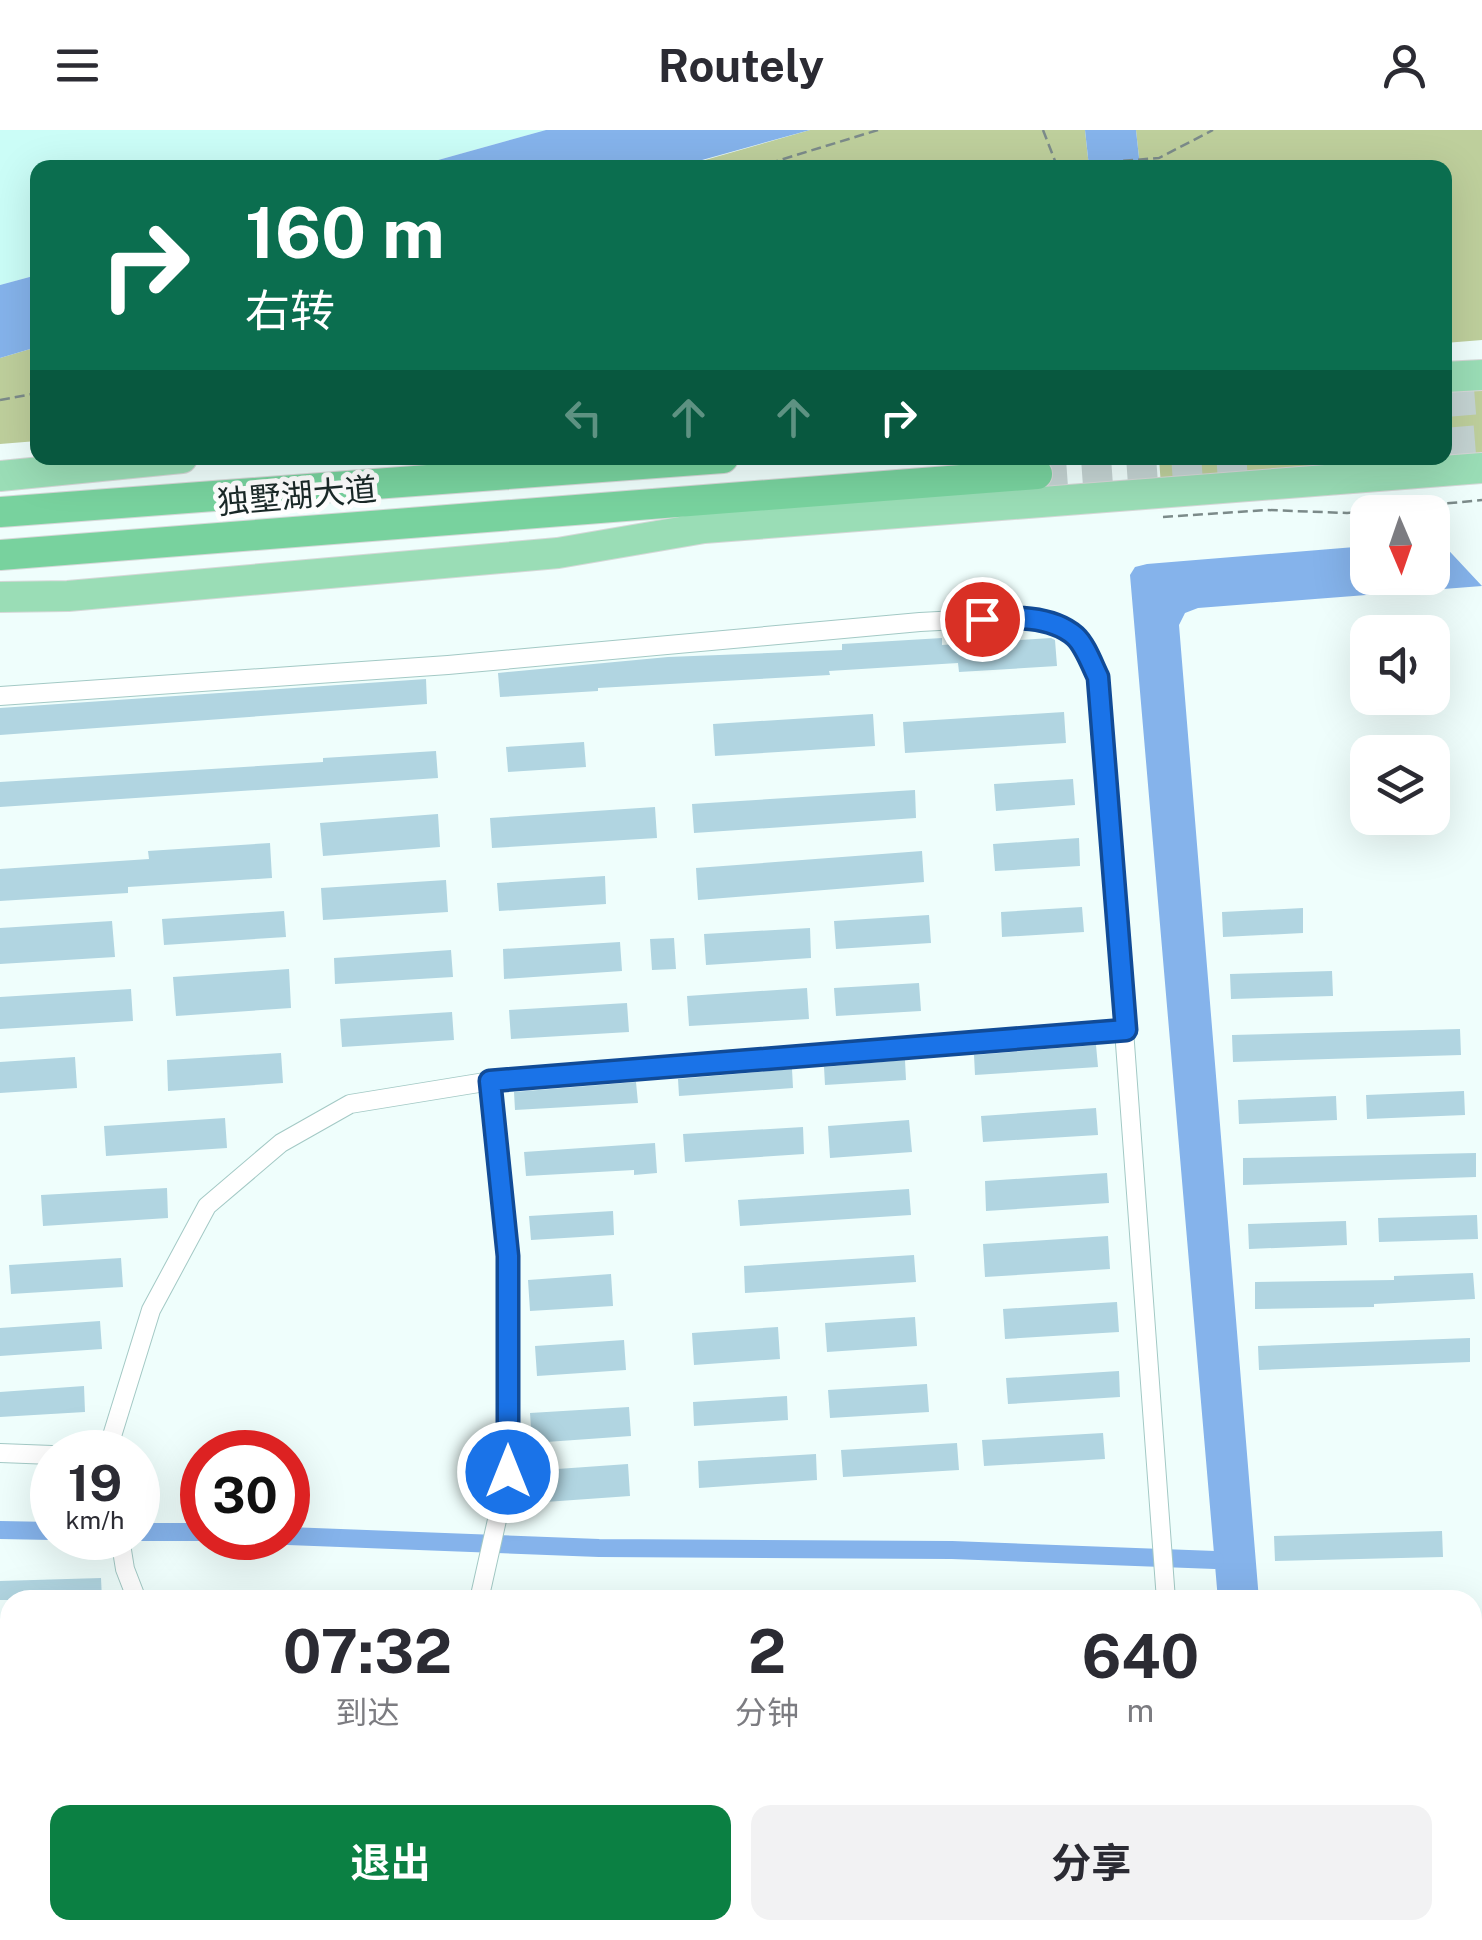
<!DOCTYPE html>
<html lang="zh">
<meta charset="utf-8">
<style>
:root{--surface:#fff;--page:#f2f2f3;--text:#2b2b33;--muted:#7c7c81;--accent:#0b8043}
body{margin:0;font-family:"Public Sans","Noto Sans SC",sans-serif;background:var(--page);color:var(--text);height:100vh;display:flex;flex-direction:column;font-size:38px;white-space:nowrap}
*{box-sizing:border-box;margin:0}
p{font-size:32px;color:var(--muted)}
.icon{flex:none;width:55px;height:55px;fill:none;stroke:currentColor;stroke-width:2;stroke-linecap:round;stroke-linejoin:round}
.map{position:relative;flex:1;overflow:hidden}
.drawer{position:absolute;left:0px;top:1460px;width:1482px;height:350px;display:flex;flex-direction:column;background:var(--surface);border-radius:30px 30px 0 0;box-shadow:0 10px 40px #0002}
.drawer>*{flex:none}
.hud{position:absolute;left:30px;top:30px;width:1422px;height:305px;border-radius:20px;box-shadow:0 10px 40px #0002;background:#0b6e4f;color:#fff;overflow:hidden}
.needle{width:65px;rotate:178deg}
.tools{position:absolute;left:1350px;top:365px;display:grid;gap:20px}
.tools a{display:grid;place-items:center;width:100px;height:100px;border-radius:20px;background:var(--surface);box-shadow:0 10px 40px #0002;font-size:50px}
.speed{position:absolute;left:30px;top:1300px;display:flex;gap:20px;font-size:50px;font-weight:700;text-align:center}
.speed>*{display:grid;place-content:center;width:130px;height:130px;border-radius:50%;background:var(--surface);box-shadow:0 10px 40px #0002;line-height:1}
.speed small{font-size:25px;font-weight:400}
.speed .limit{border:15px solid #d22;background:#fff;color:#111}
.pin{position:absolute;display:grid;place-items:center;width:85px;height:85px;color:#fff;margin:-42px;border:5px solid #fff;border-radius:50%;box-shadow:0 2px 10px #0007}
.me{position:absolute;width:110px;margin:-55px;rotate:0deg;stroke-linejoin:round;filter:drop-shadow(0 0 8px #0008)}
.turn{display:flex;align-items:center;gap:35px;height:210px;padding:0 50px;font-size:45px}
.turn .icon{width:130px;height:130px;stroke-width:2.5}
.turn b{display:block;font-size:70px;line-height:85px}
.lanes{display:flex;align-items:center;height:95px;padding:0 50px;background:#0003;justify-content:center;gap:50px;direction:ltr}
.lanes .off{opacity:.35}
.eta{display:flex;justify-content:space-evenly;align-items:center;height:170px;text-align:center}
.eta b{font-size:60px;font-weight:700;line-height:70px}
.primary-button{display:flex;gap:20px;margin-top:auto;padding:20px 50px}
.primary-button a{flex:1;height:115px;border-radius:20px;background:var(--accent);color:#fff;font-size:40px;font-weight:700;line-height:115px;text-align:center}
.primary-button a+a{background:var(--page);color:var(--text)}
header{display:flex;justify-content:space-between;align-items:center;height:130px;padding:0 50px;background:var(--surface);font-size:45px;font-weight:700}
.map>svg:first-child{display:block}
.built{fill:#cbfdf7}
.green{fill:#becf9c}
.water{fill:#85b3eb}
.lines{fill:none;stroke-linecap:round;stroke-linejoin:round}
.canal{stroke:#85b3eb;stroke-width:18}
.building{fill:#b1d5e1}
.trunk-tunnel{stroke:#c4d3d2;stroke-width:30;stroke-dasharray:30 15;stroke-linecap:butt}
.minor-casing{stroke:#a3c9c5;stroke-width:20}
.primary-casing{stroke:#d6d8d8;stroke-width:32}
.trunk-casing{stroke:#d6d8d8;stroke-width:32}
.path{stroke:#7c8b8a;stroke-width:2.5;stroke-dasharray:10 5;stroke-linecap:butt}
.minor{stroke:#fff;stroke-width:18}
.primary{stroke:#9addb6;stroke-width:30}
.trunk{stroke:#78d29e;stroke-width:30}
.route-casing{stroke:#114b97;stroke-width:25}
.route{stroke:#1a73e8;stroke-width:18}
.labels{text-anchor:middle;stroke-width:10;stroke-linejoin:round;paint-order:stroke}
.street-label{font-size:32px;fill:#1a2928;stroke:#fff}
</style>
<header><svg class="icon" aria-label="menu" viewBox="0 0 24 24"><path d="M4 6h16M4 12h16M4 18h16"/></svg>Routely<svg class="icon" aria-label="person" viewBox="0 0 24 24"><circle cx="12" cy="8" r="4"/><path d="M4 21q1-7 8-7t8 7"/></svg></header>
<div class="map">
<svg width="1482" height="1810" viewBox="0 0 1482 1810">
<rect width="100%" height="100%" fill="#effefc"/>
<path class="built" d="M0,0H546L413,37L38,38L37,145L0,155Z"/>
<path class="green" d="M810,0H1085L1089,37L677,38Z
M1136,0H1482V210L1445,213V38L1140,37Z
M37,217V311L0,314V228Z
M1482,251V330L1367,333L1370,328H1445V253Z
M1159,328H1349L1336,339L1161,356Z"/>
<path class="water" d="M546,0H810L677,37H413Z
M1085,0H1136L1140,37H1089Z
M37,145V217L0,228V155Z
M1433,410H1439L1482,456L1198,478L1185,483L1179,495L1259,1470H1218L1130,445L1135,437L1147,434L1367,416L1368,448H1432Z
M1247,1800H1287L1288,1810H1248Z"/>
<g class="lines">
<path class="canal" d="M0,1400L52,1401
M138,1402H202
M288,1406L599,1418L952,1420L1215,1430"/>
</g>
<path class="building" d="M942,508V515L1051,508L1055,510L1057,536L959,542L958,533L829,541L830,545L598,558V561L500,567L498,543L668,527L842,520V514Z
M426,549L427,574L0,605V578Z
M1064,582L1066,613L905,623L903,592Z
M873,584L875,616L715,626L713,594Z
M584,612L586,637L508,642L506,617Z
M436,621L438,648L0,677V652L323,632V628Z
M1073,649L1075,675L996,681L994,654Z
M915,660L916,688L694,703L692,674Z
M655,677L657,708L492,718L490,688Z
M438,684L440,717L323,726L320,693Z
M1079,708L1080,736L995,741L993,714Z
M270,713L272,748L128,757V763L0,771V739L149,729L148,721Z
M922,721L924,752L698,770L696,738Z
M605,746L606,774L499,781L497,753Z
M446,750L448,782L323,790L321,758Z
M1082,777L1084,802L1002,807L1001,782Z
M1303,778V803L1223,807L1222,782Z
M284,781L286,807L164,815L162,789Z
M929,785L931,813L836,819L834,791Z
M112,791L115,827L0,834V798Z
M810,798L811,828L706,835L704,804Z
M674,808L676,839L652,840L650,809Z
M620,812L622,841L504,849L503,819Z
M451,820L453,847L335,854L334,828Z
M289,839L291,878L176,886L173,847Z
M1332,841L1333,866L1231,869L1230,844Z
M919,853L921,881L836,886L834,858Z
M807,858L809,889L689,896L687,866Z
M131,859L133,891L0,899V867Z
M627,873L629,902L511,909L509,880Z
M452,882L454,910L342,917L340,889Z
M1460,899L1461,925L1233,932L1232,905Z
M1096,915L1098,937L975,945L974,925Z
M281,923L283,953L168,961L167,930Z
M75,927L77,958L0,963V932Z
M905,930L906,950L825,955L824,937Z
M792,939L793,958L679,966L678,949Z
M636,952L638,973L515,980L514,962Z
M1464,961L1465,985L1367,989L1366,965Z
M1336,966L1337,990L1239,994L1238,970Z
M1096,978L1098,1005L983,1012L981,986Z
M225,988L227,1018L106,1026L104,996Z
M909,990L912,1022L830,1028L828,996Z
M803,997L804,1024L685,1032L683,1004Z
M655,1013L657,1043L634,1045V1040L526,1046L524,1022Z
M1476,1023V1047L1243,1055V1028Z
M1107,1043L1109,1073L986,1081L985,1051Z
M167,1058L168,1088L43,1096L41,1065Z
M909,1059L911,1085L740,1096L738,1070Z
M613,1081L614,1105L531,1110L529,1086Z
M1477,1085L1478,1109L1379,1112L1378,1088Z
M1346,1091L1347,1115L1249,1119L1248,1094Z
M1108,1106L1110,1139L985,1147L983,1114Z
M914,1125L916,1152L745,1163L744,1136Z
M121,1128L123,1157L11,1164L9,1135Z
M1473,1143L1475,1169L1374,1174V1177L1255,1179V1152L1394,1150V1146Z
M611,1144L613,1176L530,1181L528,1150Z
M1117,1172L1119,1202L1005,1209L1003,1179Z
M915,1187L917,1216L827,1222L825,1193Z
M100,1191L102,1219L0,1226V1198Z
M778,1197L780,1229L694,1235L692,1203Z
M1470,1208V1232L1259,1240L1258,1216Z
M624,1210L626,1240L537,1246L535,1216Z
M1119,1241L1120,1267L1008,1274L1006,1248Z
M927,1254L929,1282L830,1288L828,1260Z
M84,1256L85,1282L0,1287V1262Z
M787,1266L788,1290L694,1296L693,1272Z
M629,1277L631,1306L532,1313L530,1283Z
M1103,1303L1105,1329L984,1336L982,1310Z
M957,1313L959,1340L843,1347L841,1320Z
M816,1324L817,1350L699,1358L698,1331Z
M628,1334L630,1366L531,1373L529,1341Z
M1442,1401L1443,1427L1275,1431L1274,1406Z
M101,1448L102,1470H0V1451Z"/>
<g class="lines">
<path class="trunk-tunnel" d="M1445,272L1482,269
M1445,313L1482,310
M1037,344L1258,328"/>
<defs>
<path id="minor" d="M0,566L448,535L920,492L1014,487L1051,494L1076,507L1098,547L1166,1470
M107,1322L151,1180L207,1076L281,1013L350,974L491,951L1126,900
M0,1323L52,1325
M120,1408L125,1439L137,1470
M479,1470L508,1341V1126L491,951
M1201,1800L1202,1810
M304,1810L309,1800"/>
<path id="primary" d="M1445,247L1482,245
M0,346L182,328
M0,467L68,466L558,423L704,398L1482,338"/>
<path id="trunk" d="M0,382L723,328
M0,425L1037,344"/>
</defs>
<use href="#minor" class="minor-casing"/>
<use href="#primary" class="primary-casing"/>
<use href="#trunk" class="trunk-casing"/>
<path class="path" d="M1043,0L1057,36L1159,28L1213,0
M754,38L878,0
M0,270L38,263
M1163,387L1268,380L1347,383L1482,370"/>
<use href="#minor" class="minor"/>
<use href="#primary" class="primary"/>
<use href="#trunk" class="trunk"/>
</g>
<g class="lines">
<defs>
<path id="route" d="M508,1342V1126L490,951L1126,900L1098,547C1092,535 1085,515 1075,506C1051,485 1011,487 982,489"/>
</defs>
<use href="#route" class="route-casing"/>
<use href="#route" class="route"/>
</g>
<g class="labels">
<g class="street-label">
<text transform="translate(297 366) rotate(-5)" y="11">独墅湖大道</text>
</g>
</g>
</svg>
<div class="tools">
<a><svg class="needle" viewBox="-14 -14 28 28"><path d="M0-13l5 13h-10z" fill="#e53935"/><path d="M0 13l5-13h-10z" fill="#7c7c81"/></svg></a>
<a><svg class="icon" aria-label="sound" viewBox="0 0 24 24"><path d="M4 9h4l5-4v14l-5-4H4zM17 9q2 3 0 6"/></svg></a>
<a><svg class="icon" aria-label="layers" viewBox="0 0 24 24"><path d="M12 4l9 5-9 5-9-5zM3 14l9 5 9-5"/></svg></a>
</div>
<div class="speed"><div>19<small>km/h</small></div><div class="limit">30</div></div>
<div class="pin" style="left:982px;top:489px;background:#d93025"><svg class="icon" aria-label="arrive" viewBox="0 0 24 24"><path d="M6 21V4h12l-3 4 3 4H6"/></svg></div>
<svg class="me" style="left:508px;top:1342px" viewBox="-20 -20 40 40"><circle r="17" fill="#1a73e8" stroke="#fff" stroke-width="3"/><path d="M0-11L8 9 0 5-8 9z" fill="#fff"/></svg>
<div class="hud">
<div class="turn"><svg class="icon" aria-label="right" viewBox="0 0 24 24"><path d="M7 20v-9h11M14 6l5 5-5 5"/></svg><div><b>160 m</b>右转</div></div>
<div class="lanes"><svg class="icon off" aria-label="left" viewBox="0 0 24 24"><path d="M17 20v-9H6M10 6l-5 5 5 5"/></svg><svg class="icon off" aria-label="ahead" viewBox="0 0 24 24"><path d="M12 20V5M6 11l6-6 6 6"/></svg><svg class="icon off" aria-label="ahead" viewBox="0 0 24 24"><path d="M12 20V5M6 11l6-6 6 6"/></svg><svg class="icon" aria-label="right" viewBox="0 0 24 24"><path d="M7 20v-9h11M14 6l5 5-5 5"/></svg></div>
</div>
<section class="drawer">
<div class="eta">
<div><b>07:32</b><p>到达</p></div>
<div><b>2</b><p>分钟</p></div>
<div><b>640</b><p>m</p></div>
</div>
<div class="primary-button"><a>退出</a><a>分享</a></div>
</section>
</div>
